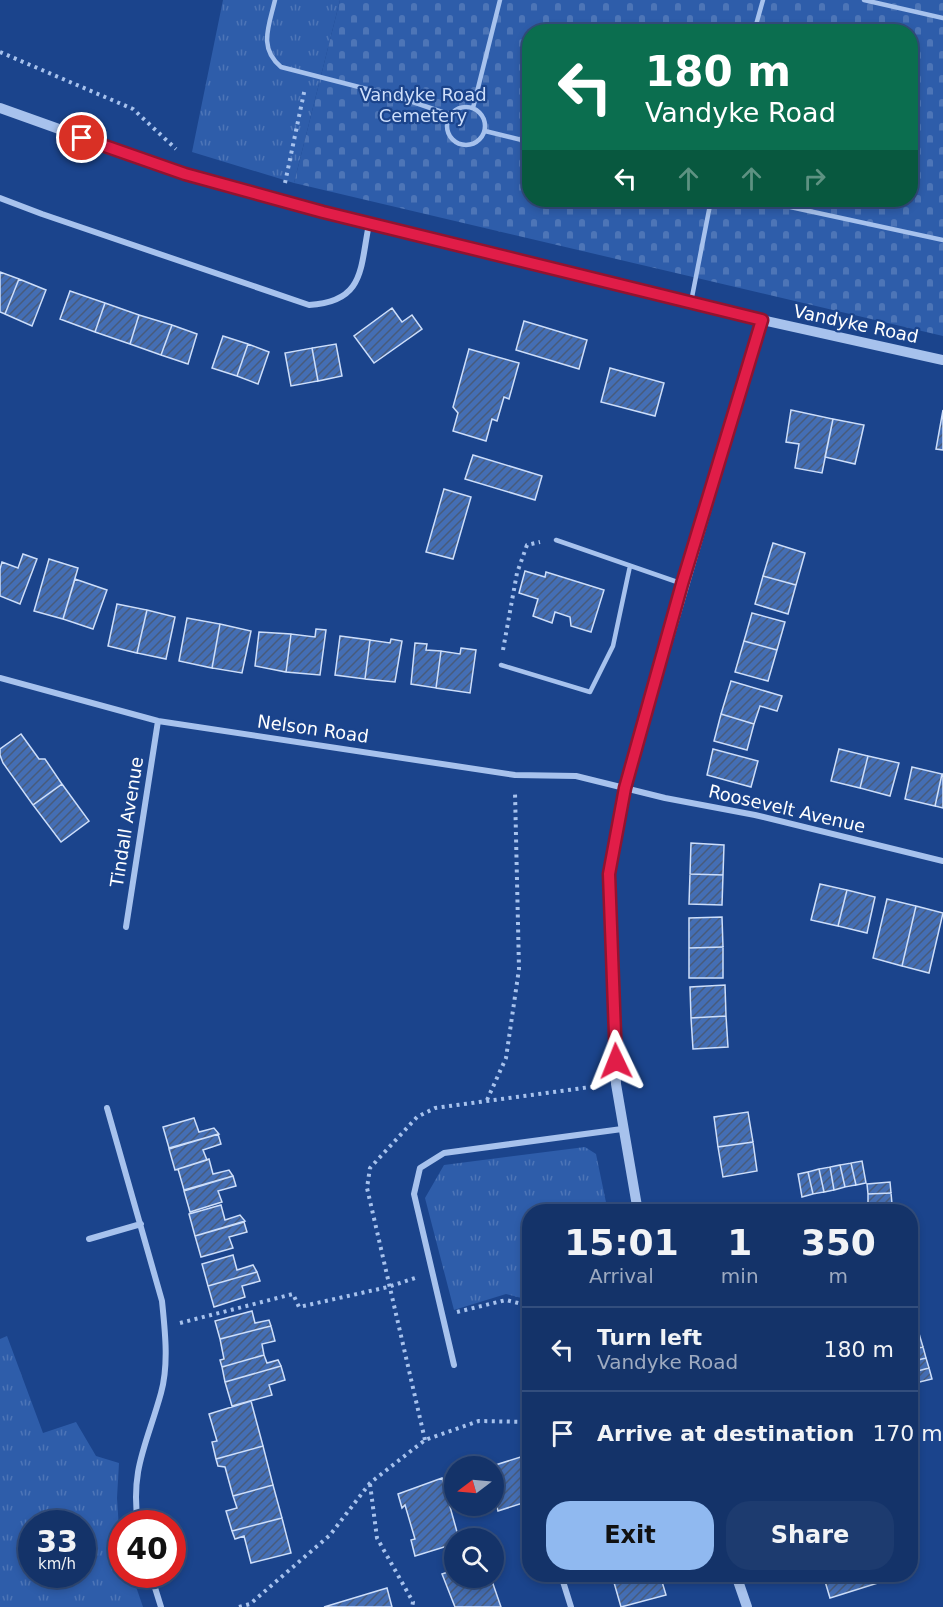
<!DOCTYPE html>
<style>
:root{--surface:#143369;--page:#1d3b6f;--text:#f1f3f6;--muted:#9daac0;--line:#334e7d;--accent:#90b9f0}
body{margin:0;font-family:"DejaVu Sans",sans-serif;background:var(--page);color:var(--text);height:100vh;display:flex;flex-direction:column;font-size:22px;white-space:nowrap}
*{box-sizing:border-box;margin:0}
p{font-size:20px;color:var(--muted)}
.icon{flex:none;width:33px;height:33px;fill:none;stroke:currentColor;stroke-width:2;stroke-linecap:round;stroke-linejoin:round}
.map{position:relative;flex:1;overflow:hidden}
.side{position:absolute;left:522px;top:1204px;width:396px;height:378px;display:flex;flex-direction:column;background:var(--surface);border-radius:24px;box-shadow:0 3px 9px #0003,0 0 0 2px var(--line)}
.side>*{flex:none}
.hud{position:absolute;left:522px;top:24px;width:396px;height:183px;border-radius:24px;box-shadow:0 3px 9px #0003,0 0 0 2px var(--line);background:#0b6e4f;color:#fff;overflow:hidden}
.needle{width:39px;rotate:254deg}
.controls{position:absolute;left:444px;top:1456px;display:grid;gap:12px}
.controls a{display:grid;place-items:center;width:60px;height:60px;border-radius:50%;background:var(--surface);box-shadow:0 3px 9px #0003,0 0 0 2px var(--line);font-size:30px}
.speed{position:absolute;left:18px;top:1510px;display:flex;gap:12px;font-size:30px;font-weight:700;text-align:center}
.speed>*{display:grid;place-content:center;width:78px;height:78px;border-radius:50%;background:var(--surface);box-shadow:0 3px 9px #0003,0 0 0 2px var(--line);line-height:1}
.speed small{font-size:15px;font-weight:400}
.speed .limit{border:9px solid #d22;background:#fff;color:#111}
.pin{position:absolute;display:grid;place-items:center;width:51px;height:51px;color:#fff;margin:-26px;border:3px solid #fff;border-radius:50%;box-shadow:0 2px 6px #0007}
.me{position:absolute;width:66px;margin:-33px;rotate:358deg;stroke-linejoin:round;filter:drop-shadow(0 0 4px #0008)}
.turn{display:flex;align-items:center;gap:21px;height:126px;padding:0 24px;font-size:27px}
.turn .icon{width:78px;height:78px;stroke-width:2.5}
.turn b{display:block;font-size:42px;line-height:51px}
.lanes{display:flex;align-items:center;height:57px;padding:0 24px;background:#0003;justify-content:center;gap:30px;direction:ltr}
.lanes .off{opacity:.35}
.eta{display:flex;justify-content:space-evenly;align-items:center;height:102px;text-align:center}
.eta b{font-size:36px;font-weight:700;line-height:42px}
.button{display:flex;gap:12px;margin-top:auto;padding:12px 24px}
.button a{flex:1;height:69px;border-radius:24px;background:var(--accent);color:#111;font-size:24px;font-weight:700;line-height:69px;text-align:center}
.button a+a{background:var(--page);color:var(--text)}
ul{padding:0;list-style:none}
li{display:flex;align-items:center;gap:18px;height:84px;padding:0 24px;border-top:2px solid var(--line)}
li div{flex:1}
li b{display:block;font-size:22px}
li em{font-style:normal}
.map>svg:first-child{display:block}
.grass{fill:url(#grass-tufts);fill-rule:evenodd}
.cemetery{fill:url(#cemetery-stones);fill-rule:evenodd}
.building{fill:url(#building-hatch);stroke:#cddefa;stroke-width:1.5}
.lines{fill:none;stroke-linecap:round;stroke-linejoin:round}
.path{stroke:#a7c2ed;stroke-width:4;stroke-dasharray:3 4.5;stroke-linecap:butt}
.service{stroke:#a7c2ed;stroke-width:4.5}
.minor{stroke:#a7c2ed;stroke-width:6}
.tertiary{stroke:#a7c2ed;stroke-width:10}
.route-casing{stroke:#92132f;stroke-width:15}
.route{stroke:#e11d48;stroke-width:10}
.labels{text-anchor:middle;stroke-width:4.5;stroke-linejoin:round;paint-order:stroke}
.park-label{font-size:18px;fill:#cddefa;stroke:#1b448c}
.street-label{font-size:18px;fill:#fff;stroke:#1b448c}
</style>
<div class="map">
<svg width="943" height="1607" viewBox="0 0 943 1607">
<defs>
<pattern id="grass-tufts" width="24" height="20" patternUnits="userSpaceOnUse" patternTransform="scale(1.5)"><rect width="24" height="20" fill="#2e5daa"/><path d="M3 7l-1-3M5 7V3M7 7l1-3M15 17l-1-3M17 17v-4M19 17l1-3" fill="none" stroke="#4d75b7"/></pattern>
<pattern id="cemetery-stones" width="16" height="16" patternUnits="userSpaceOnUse" patternTransform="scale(1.5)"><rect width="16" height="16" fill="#2e5daa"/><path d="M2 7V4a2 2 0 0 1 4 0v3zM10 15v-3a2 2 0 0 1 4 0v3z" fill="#4d75b7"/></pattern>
<pattern id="building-hatch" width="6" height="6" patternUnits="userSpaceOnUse" patternTransform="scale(1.5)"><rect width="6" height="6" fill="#446eb4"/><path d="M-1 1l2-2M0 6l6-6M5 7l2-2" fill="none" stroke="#485b7b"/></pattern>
</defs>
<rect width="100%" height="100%" fill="#1b448c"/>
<path class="grass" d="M223,0H340L294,183L192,152Z
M585,1147L596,1154L608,1212H530L529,1300L506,1294L454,1310L425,1198L444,1165Z
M7,1336L43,1433L76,1422L96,1456L119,1463L117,1498L122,1575H132L143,1607H0V1339ZM32,1524H82V1575H32Z"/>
<path class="cemetery" d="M340,0H943V336L294,183ZM530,32H910V200H530Z"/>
<path class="building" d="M0,272L19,279L5,314L0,312Z
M19,279L46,290L32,326L5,314Z
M70,291L105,303L95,332L60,319Z
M105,303L139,315L130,344L95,332Z
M392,308L402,322L412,315L422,329L374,363L354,336Z
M139,315L172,325L161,355L130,344Z
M524,321L587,340L579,369L516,350Z
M172,325L197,334L188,364L161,355Z
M223,336L248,344L237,376L212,368Z
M248,344L269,352L258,384L237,376Z
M336,344L342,376L318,381L312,348Z
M312,348L318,381L291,386L285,353Z
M469,349L519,363L509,399L504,397L497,421L492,419L486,441L453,431L458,413L453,407Z
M610,368L664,383L655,416L601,402Z
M791,410L833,419L822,473L795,468L799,444L786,442Z
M943,410V450L936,449Z
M833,419L864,425L855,464L825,457Z
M473,455L542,476L535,500L465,479Z
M444,489L471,497L453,559L426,552Z
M773,543L805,553L796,585L763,576Z
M23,554L37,559L20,604L0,596V569L2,562L18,568Z
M49,559L78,568L63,619L34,611Z
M525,571L545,577L546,572L604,590L591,632L571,626L570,617L555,612L552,623L533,616L538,599L519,593Z
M763,576L796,585L788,614L755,604Z
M75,579L107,590L93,629L63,619Z
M117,604L147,610L137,653L108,646Z
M147,610L175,617L166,659L137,653Z
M752,613L785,622L777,650L744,641Z
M187,618L220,624L212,668L179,661Z
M220,624L251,631L242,673L212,668Z
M316,629L326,630L320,675L286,672L291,634L315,637Z
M259,632L291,634L286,672L255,666Z
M340,636L370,640L365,679L335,675Z
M391,639L402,641L395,682L365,679L370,640L390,643Z
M744,641L777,650L768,681L735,672Z
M415,643L427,644L426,650L441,651L436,688L411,684Z
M461,648L476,650L470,693L436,688L441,651L460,654Z
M731,681L782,696L777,711L760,706L754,724L721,714Z
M721,714L754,724L747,750L714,741Z
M21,734L39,759H45L62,784L33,805L3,763L0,755V749Z
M713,749L758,761L751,787L707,775Z
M839,749L868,756L860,788L831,781Z
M868,756L899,763L890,796L860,788Z
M912,767L942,774L935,806L905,799Z
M942,774H943V808L935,806Z
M62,784L89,821L61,842L33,805Z
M691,843L724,845L723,875L690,874Z
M690,874L723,875L722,905L689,904Z
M820,884L847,890L838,926L811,920Z
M847,890L875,897L867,933L838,926Z
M887,899L916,906L902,966L873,958Z
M916,906L943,913L929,973L902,966Z
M722,917L723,947L689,948V918Z
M723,947V978H689V948Z
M725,985L726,1016L691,1018L690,987Z
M726,1016L728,1047L693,1049L691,1018Z
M748,1112L753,1142L718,1147L714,1117Z
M194,1118L199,1132L214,1128L219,1134L169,1148L163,1127Z
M218,1134L221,1144L203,1150L207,1160L175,1170L169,1149Z
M753,1142L757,1171L723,1177L718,1147Z
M209,1159L213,1174L229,1170L233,1176L184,1190L178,1169Z
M862,1161L866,1183L856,1185L851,1163Z
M851,1163L856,1185L845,1187L840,1165Z
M840,1165L845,1187L834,1190L830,1167Z
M830,1167L834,1190L824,1192L819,1169Z
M819,1169L824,1192L813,1194L808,1172Z
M808,1172L813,1194L802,1197L798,1174Z
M233,1176L236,1186L218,1191L222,1202L190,1212L184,1191Z
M890,1182L891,1193L868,1194L867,1184Z
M891,1193L892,1204L868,1205V1194Z
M892,1204V1212H869L868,1205Z
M221,1205L225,1220L240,1215L245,1221L195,1236L189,1214Z
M244,1222L247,1232L229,1237L233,1248L201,1257L195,1236Z
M233,1255L237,1270L253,1265L257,1272L208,1286L202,1264Z
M257,1272L260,1281L242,1286L245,1297L214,1307L208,1286Z
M252,1311L255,1323L269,1320L271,1326L220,1339L215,1321Z
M914,1316L917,1326L910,1328V1317Z
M271,1326L275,1341L262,1344L264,1355L222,1367L220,1360L224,1359L220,1339Z
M917,1326L920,1337L910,1339V1328Z
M920,1337L923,1347L910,1350V1339Z
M923,1347L926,1358L910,1362V1350Z
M264,1355L267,1363L278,1360L281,1366L225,1382L222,1367Z
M926,1358L929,1368L910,1373V1362Z
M281,1366L285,1380L269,1385L272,1395L232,1406L225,1382Z
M929,1368L932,1379L911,1384L910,1373Z
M251,1401L263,1446L216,1459L212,1442L217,1441L209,1414Z
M263,1446L273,1485L233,1496L225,1467L218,1466L216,1459Z
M530,1454V1490L523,1491L526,1502L498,1511L494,1495V1467H489Z
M442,1478L459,1539H454V1544L415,1556L411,1540L415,1539L405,1505L402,1508L398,1494Z
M273,1485L282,1518L232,1531L226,1511L237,1508L233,1496Z
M282,1518L291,1553L251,1563L244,1536L235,1539L232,1531Z
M454,1570V1578H491L501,1607H455L442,1574Z
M622,1575H660L666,1595L621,1607L613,1579Z
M832,1575H879L881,1582L830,1598L824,1578Z
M387,1588L392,1607H324Z"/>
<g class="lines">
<path class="path" d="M0,52L133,109L176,149
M285,183L305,88
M503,650L517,573L527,545L540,542
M487,1100L506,1058L519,969L515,792
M457,1312L506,1300L530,1306
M180,1323L293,1294L299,1307L388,1287L418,1277
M425,1440L367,1188L370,1168L417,1117L435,1108L598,1086
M370,1484L377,1538L413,1602L412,1607
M239,1607L250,1604L330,1535L370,1483L425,1440L479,1421L530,1422"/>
<path class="service" d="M275,0C269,26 258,48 281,67L398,97L451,115
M864,0L943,18
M754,32L763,0
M447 126a19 19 0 1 1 38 0a19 19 0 1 1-38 0Z
M473,108L500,0
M485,131L530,142
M758,200L943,240
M691,302L711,200
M556,540L683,584
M501,665L590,692L613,646L630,566
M765,1212L788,1209L790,1212"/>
<path class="minor" d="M0,198L42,214L309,305C365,302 360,268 369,224
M0,678L158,721L515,775L576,776L665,798L755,815L943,861
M126,927L158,721
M107,1108L162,1301C165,1331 169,1364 161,1393C147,1444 130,1469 138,1524
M89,1239L141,1224
M454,1365L414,1194L420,1168L444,1153L622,1129
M151,1575L161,1607
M561,1575L571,1607"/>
<path class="tertiary" d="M0,108L185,174L369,224L762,320L943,360
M638,1212L616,1084L609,874L625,788L762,320
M736,1575L747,1607"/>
</g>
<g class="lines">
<defs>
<path id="route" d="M82,138L185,174L323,212L762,320L682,584L625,788L609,874L616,1061"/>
</defs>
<use href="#route" class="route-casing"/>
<use href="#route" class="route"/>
</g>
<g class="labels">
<g class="park-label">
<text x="423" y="101">Vandyke Road<tspan x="423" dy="21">Cemetery</tspan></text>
</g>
<g class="street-label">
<text transform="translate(856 324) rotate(12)" y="6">Vandyke Road</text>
<text transform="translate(313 729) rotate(8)" y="6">Nelson Road</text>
<text transform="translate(787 809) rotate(13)" y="6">Roosevelt Avenue</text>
<text transform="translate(127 822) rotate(-81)" y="6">Tindall Avenue</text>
</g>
</g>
</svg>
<div class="controls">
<a><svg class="needle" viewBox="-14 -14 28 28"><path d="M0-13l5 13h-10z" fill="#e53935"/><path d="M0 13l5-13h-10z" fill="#9daac0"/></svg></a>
<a><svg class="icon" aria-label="search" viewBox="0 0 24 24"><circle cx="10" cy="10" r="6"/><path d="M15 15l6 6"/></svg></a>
</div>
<div class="speed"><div>33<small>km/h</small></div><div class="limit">40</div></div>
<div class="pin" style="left:82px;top:138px;background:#d93025"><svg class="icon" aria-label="arrive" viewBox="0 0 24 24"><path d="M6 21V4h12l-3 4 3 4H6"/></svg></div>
<svg class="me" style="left:616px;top:1061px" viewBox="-20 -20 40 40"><path d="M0-17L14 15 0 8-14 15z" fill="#e11d48" stroke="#fff" stroke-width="4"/></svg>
<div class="hud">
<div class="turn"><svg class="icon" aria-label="left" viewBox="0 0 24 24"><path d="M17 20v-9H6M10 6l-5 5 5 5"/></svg><div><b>180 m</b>Vandyke Road</div></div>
<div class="lanes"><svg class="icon" aria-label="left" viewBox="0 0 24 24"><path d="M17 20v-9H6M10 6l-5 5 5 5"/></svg><svg class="icon off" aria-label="ahead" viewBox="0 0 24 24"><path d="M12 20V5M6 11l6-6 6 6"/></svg><svg class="icon off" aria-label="ahead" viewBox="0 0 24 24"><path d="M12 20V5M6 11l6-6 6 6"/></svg><svg class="icon off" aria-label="right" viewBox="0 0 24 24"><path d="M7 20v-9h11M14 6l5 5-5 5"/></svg></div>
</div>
<section class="side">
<div class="eta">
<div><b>15:01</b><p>Arrival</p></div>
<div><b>1</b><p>min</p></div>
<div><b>350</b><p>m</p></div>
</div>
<ul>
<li><svg class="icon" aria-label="left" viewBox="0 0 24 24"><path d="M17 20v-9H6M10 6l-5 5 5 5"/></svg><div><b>Turn left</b><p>Vandyke Road</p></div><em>180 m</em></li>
<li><svg class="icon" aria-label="arrive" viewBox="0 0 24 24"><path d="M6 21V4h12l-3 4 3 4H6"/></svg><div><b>Arrive at destination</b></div><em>170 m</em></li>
</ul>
<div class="button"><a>Exit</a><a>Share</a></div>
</section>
</div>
